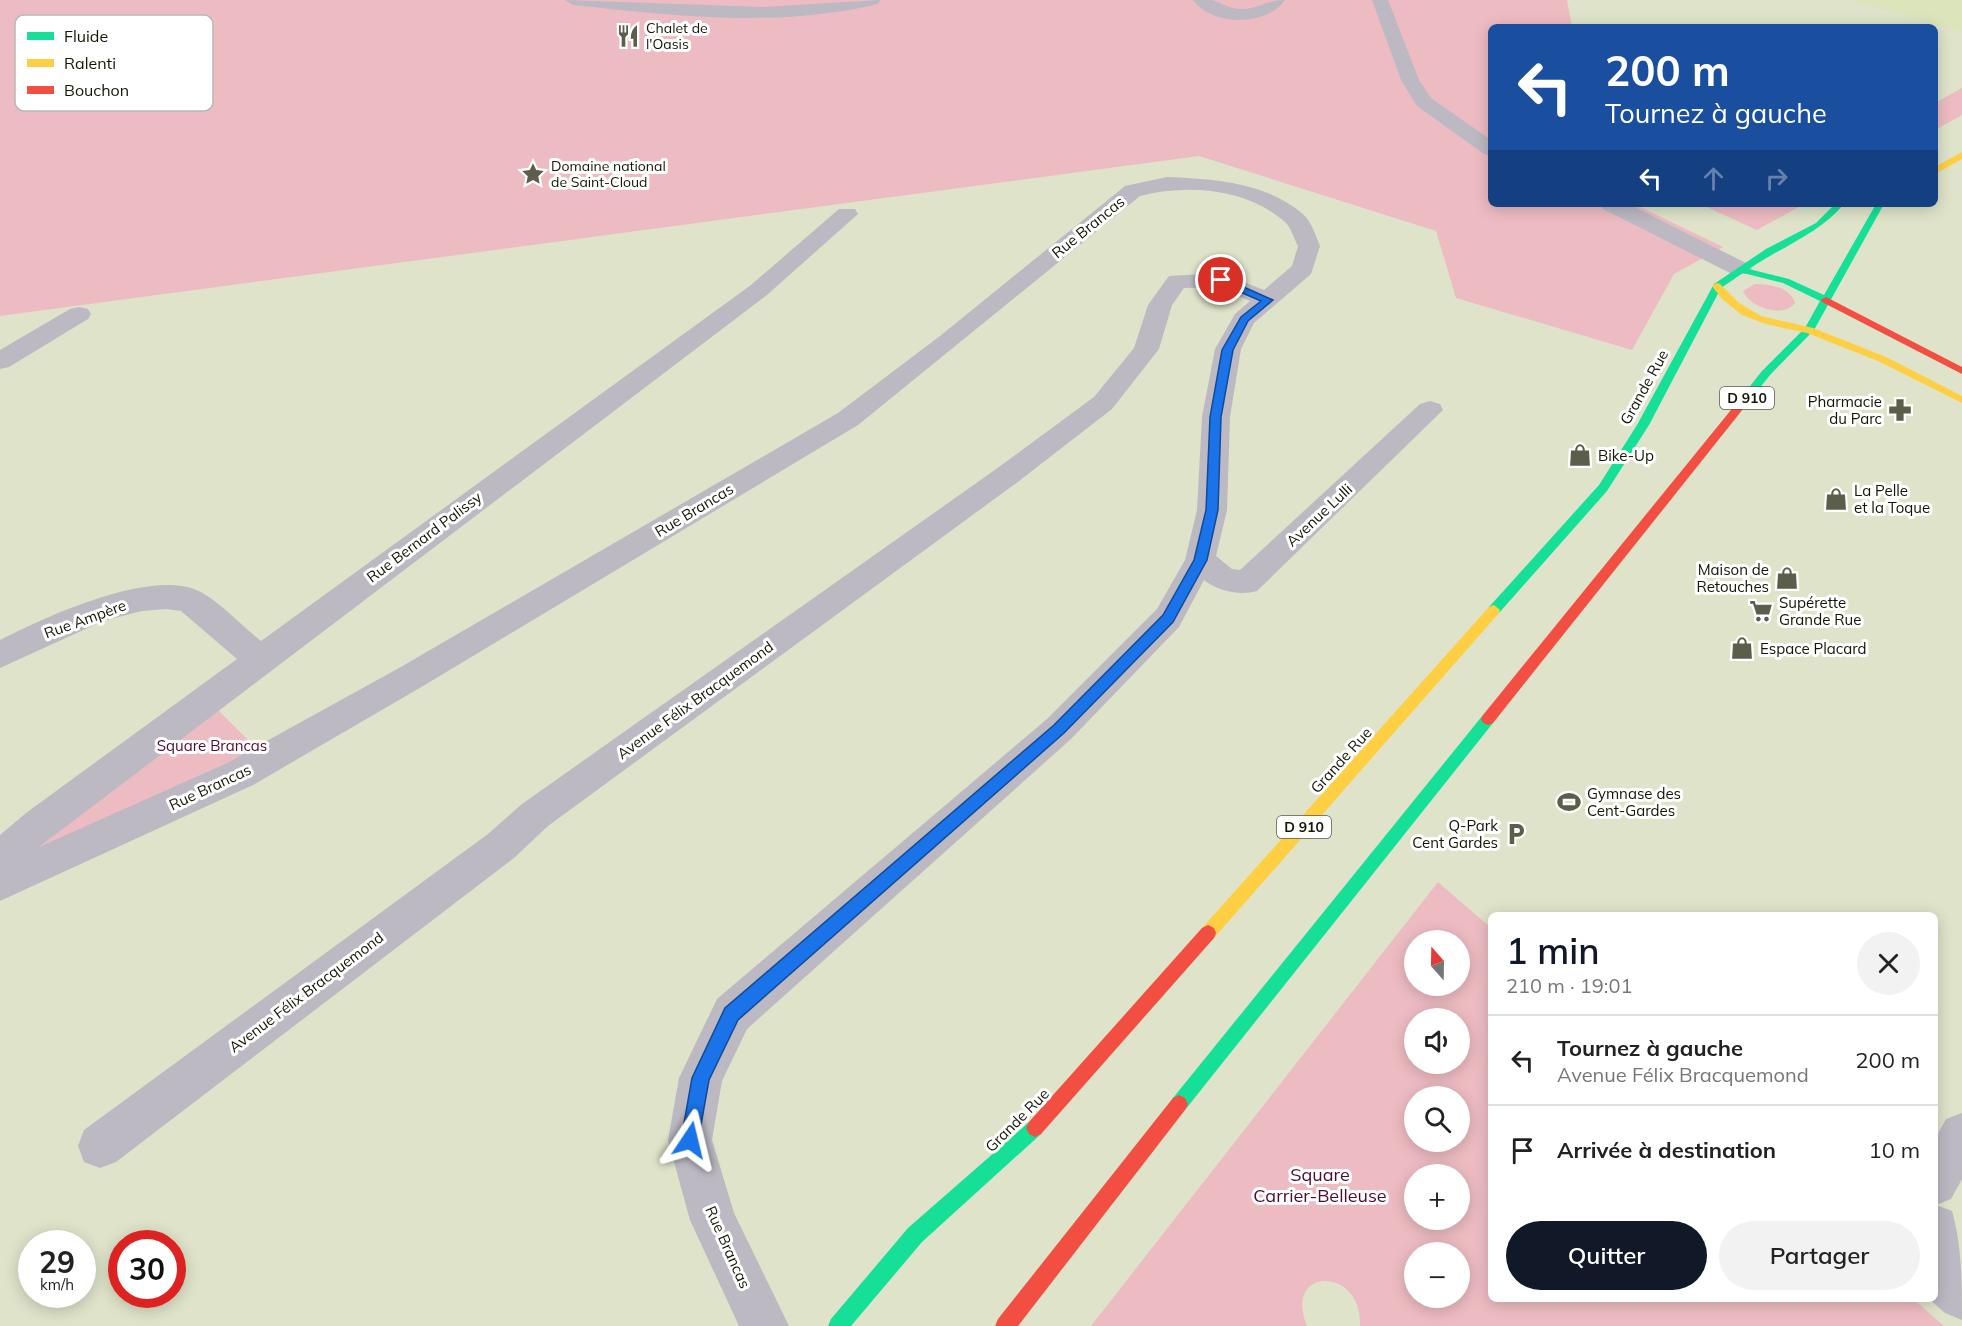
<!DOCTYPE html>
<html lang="fr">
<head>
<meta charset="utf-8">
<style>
  body { margin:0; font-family:Mulish,sans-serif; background:#f2f2f2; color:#222; height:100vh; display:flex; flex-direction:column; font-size:22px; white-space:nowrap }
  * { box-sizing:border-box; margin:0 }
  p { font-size:20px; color:#767676 }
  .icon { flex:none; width:33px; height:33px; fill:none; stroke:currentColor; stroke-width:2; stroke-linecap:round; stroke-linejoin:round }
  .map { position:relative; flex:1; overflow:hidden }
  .panel { position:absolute; left:1488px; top:912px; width:450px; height:390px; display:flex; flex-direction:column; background:#fff; border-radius:9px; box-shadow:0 3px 15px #0003 }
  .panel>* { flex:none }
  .top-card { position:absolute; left:1488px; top:24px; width:450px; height:183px; border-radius:9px; box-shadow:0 3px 15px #0003; background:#1a4fa0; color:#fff; overflow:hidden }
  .needle { width:39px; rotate:340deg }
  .controls { position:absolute; left:1404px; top:930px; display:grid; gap:12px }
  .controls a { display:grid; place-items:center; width:66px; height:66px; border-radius:50%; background:#fff; box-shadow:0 3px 15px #0003; font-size:30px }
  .speed { position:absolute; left:18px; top:1230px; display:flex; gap:12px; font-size:30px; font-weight:700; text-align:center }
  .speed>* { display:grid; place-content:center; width:78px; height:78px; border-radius:50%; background:#fff; box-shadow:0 3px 15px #0003; line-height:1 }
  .speed small { font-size:15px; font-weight:400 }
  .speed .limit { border:9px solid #d22; background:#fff; color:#111 }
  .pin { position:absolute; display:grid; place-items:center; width:51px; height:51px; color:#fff; margin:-26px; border:3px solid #fff; border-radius:50%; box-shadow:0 2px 6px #0007 }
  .me { position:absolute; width:66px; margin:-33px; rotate:10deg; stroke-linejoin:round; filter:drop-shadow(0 0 4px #0008) }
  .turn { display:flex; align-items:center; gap:21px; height:126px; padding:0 18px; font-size:27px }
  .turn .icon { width:78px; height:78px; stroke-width:2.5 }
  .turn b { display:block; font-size:42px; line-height:51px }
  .lanes { display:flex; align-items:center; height:57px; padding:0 18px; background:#0003; justify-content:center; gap:30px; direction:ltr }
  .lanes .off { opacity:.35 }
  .round { display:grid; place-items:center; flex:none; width:63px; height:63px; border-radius:32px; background:#f2f2f2 }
  .head { display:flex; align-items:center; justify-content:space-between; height:102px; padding:0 18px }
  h1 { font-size:36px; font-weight:600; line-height:45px; color:#111827 }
  .button { display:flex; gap:12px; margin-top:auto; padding:12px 18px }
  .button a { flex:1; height:69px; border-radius:36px; background:#111827; color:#fff; font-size:24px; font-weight:600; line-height:69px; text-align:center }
  .button a+a { background:#f2f2f2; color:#222 }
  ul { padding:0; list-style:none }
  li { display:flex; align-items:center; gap:18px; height:90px; padding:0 18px; border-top:2px solid #e0e0e0 }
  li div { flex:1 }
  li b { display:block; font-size:22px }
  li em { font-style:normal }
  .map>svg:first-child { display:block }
</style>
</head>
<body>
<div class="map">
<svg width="1962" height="1326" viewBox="0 0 1962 1326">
  <rect width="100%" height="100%" fill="#dee3c9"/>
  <!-- built -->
  <path fill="#dbe4ba" d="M1852 0H1962V32Z"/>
  <!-- green -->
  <g fill="#edbcc2" fill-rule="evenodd">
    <path d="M0 0H1567L1572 27H1491V204H1634L1723 247 1674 274 1632 350 1456 298 1436 231 1199 156 0 316Z"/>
    <path d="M1962 88V115L1935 130V103Z"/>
    <path d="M1700 204H1804L1757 230Z"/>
    <path d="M1755 284C1769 284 1790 287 1795 303 1783 319 1749 307 1743 291Z"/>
    <path d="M216 708 257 749 30 854Z"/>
    <path d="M1438 882 1491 928V1299H1913L1944 1326H1360C1363 1266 1282 1266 1307 1326H1091ZM1414 940H1460V986H1414ZM1414 1018H1460V1064H1414ZM1460 1096V1142H1414V1096ZM1414 1174H1460V1220H1414ZM1460 1252V1298H1414V1252Z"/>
  </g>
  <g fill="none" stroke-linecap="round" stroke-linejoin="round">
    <!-- street -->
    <g fill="#bcb9c3" fill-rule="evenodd">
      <path d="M565 0 763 7 880 0 878 4C779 28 673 16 573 5Z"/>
      <path d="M1193 0C1198 0 1207 0 1212 0 1222 3 1228 8 1239 9 1258 10 1265 0 1285 0 1267 26 1212 27 1193 0Z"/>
      <path d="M1372 0H1388L1419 80 1431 98 1491 140V156L1484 154 1417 106 1401 80Z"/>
      <path d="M1167 177C1214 179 1265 182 1303 214 1311 221 1316 236 1320 246L1311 274 1254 323 1241 349 1230 417 1227 510 1216 556 1232 569 1240 570 1420 404 1430 401 1440 404 1443 410 1257 591C1240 596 1218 591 1204 580L1179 627 1071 739 747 1029 722 1081 712 1140 734 1213 789 1326H739L690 1220 668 1140 679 1078 717 999 1047 719 1157 609 1185 560 1197 510 1202 417 1215 349 1235 314 1250 301 1218 287 1184 288 1172 305 1159 349 1112 409 1019 481 548 826 514 858 116 1162 100 1168 84 1162 78 1146 84 1130 488 834 522 804 999 467 1094 397 1134 348 1148 305 1169 276 1221 273 1264 290 1292 266 1298 246C1294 239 1291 227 1285 222 1246 188 1188 184 1140 196L858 425 423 686 253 785 0 901V835L26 813 237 659 181 611 166 609 142 611 103 621 0 668V640C43 618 154 566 201 592 222 604 242 626 261 641L751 285 839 209H855L858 214 767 295 39 847 227 763 399 668 838 413 940 336 1125 186Z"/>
      <path d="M1600 204H1628L1748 264 1752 269 1748 274H1732L1603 209Z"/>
      <path d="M79 307 88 309 91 314 88 319 9 367 0 369V350L70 309Z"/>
      <path d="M1962 1113V1179L1951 1199 1936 1205 1952 1211C1962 1246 1962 1283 1962 1320L1945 1313 1929 1299H1935V1139L1946 1119Z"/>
    </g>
    <!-- fast -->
    <g fill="#16e098" fill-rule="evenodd">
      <path d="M1835 204H1844C1819 234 1781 247 1749 269L1789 279 1824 295 1876 204H1884L1814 330 1770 375 1743 409H1735V405L1762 371 1805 328 1820 301 1783 283 1743 273 1721 288 1649 425 1607 491 1499 613H1489L1488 610 1489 607 1599 485 1637 425 1714 284 1766 249 1816 223Z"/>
      <path d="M1488 713 1493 715 1495 719 1493 723 1185 1110 1179 1113 1173 1110 1170 1104 1173 1098 1483 715Z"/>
      <path d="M1035 1119 1041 1122 1044 1128 1041 1134 922 1242 851 1326H828L831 1319 908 1228 1029 1122Z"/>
    </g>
    <!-- slow -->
    <g fill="#ffcf43" fill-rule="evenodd">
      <path d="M1962 152V159L1935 174V167Z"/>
      <path d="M1717 283 1720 284 1739 303 1761 316 1813 328 1886 357 1962 396V403L1878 361 1807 333 1766 324 1742 315 1722 299 1712 286Z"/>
      <path d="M1494 605 1500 610 1499 613 1214 938 1208 941 1202 938 1200 933 1202 928 1489 607Z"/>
    </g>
    <!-- jam -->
    <g fill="#f24e42" fill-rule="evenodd">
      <path d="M1826 297 1962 367V374L1822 302 1821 300Z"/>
      <path d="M1739 403 1743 405V409L1493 723 1488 725 1483 723 1481 719 1483 715 1735 405Z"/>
      <path d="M1208 925 1214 928 1216 933 1214 938 1041 1134 1035 1137 1029 1134 1026 1128 1029 1122 1202 928Z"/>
      <path d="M1179 1095 1185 1098 1188 1104 1185 1110 1018 1326H995L998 1319 1173 1098Z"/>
    </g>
  </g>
  <!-- route -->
  <path fill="#1a73e8" stroke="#114b97" stroke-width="1.5" d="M1221 277 1273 300 1248 321 1233 350 1221 417 1218 510 1207 560 1173 622 1064 733 738 1020 709 1080 697 1147 690 1149 684 1147 681 1140 692 1078 725 1008 1054 725 1163 615 1194 560 1206 510 1210 417 1222 350 1241 317 1261 301 1217 282V278Z"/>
  <!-- icons -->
  <defs>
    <g id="restaurant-bare" transform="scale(1.8)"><path d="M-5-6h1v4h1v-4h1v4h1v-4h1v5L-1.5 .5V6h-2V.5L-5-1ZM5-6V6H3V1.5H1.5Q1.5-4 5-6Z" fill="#5a5e4a" stroke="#fff" stroke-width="2.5" paint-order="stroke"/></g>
    <g id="sight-bare" transform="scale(1.8)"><path d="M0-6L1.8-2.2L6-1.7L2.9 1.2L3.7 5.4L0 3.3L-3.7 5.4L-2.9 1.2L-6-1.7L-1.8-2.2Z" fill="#5a5e4a" stroke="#fff" stroke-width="2.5" paint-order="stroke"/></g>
    <g id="pharmacy-bare" transform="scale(1.8)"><path d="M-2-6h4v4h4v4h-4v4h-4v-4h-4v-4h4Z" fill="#5a5e4a" stroke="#fff" stroke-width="2.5" paint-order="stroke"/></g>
    <g id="shop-bare" transform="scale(1.8)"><path d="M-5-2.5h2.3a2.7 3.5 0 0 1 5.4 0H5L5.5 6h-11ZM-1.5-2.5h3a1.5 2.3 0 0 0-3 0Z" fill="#5a5e4a" stroke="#fff" stroke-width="2.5" paint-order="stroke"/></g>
    <g id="supermarket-bare" transform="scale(1.8)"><path d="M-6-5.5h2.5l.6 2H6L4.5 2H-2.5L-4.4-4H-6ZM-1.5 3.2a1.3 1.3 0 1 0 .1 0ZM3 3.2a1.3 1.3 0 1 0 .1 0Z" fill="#5a5e4a" stroke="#fff" stroke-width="2.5" paint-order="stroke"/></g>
    <g id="stadium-bare" transform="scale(1.8)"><path d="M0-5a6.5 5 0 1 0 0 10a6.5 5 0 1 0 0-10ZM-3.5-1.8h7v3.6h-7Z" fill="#5a5e4a" stroke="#fff" stroke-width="2.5" paint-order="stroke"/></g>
    <g id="parking-bare" transform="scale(1.8)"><path d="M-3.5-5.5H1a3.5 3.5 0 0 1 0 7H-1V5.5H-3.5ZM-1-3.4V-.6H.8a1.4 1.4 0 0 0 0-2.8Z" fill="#5a5e4a" stroke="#fff" stroke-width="2.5" paint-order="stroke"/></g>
  </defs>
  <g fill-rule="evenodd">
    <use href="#restaurant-bare" x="628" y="36"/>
    <use href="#sight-bare" x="533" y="174"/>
    <use href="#pharmacy-bare" x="1900" y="410"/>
    <use href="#shop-bare" x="1580" y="455"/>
    <use href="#shop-bare" x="1836" y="499"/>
    <use href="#shop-bare" x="1787" y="578"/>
    <use href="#supermarket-bare" x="1761" y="611"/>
    <use href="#shop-bare" x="1742" y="648"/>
    <use href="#stadium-bare" x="1569" y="802"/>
    <use href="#parking-bare" x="1516" y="834"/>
  </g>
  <g text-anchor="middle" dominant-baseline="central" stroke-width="6" stroke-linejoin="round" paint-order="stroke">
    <!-- far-poi labels -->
    <g font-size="14" fill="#131605" stroke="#fff" text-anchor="start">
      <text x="646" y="28">Chalet de<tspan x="646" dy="16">l'Oasis</tspan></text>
      <text x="551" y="166">Domaine national<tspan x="551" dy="16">de Saint-Cloud</tspan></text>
    </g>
    <!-- shield labels -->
    <g fill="#fff" stroke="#5a5c50" stroke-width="1.5">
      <rect x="1720" y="387" width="54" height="22" rx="4.5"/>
      <rect x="1277" y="816" width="54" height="22" rx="4.5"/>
    </g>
    <g font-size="14" font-weight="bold" fill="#131605">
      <text x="1747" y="398">D 910</text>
      <text x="1304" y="827">D 910</text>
    </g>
    <!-- street labels -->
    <g font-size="15" fill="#131605" stroke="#fff">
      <text transform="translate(1088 227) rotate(-39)">Rue Brancas</text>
      <text transform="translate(1644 387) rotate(-61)">Grande Rue</text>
      <text transform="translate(694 510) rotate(-31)">Rue Brancas</text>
      <text transform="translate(1319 515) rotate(-43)">Avenue Lulli</text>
      <text transform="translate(424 537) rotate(-37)">Rue Bernard Palissy</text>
      <text transform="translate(85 619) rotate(-20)">Rue Ampère</text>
      <text transform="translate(695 700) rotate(-36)">Avenue Félix Bracquemond</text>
      <text transform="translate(1341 760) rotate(-48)">Grande Rue</text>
      <text transform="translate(210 787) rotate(-25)">Rue Brancas</text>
      <text transform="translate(306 992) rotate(-37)">Avenue Félix Bracquemond</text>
      <text transform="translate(1017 1120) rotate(-45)">Grande Rue</text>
      <text transform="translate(728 1247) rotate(66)">Rue Brancas</text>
    </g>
    <!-- poi labels -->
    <g font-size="15" fill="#131605" stroke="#fff" text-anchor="start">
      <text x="1882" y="401" text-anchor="end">Pharmacie<tspan x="1882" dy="17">du Parc</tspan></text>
      <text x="1598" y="455">Bike-Up</text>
      <text x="1854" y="490">La Pelle<tspan x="1854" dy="17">et la Toque</tspan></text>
      <text x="1769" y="569" text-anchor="end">Maison de<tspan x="1769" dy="17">Retouches</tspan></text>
      <text x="1779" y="602">Supérette<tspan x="1779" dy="17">Grande Rue</tspan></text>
      <text x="1760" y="648">Espace Placard</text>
      <text x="1587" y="793">Gymnase des<tspan x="1587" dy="17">Cent-Gardes</tspan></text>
      <text x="1498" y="825" text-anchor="end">Q-Park<tspan x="1498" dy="17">Cent Gardes</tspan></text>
    </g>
    <!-- park labels -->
    <g font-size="15" fill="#500c2b" stroke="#fff">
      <text x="212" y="745">Square Brancas</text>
    </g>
    <!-- near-park labels -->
    <g font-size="18" fill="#500c2b" stroke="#fff">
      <text x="1320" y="1174">Square<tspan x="1320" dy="21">Carrier-Belleuse</tspan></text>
    </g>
  </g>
  <!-- legend -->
  <rect x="15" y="15" width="198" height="96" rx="9" fill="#fff" stroke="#b8b9b4" stroke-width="1.5"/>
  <rect x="27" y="32" width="27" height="8" fill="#16e098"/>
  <rect x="27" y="59" width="27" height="8" fill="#ffcf43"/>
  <rect x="27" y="86" width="27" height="8" fill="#f24e42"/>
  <g font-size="16" fill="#131605">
    <text x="64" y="42">Fluide</text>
    <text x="64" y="69">Ralenti</text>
    <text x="64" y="96">Bouchon</text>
  </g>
</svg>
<div class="controls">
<a><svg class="needle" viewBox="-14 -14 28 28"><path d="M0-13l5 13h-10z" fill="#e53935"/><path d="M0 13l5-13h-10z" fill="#767676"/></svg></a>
<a><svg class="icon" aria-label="sound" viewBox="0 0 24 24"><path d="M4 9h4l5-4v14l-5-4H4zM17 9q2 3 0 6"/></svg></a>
<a><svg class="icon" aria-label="search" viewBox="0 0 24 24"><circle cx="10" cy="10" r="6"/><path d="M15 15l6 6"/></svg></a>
<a>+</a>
<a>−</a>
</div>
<div class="speed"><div>29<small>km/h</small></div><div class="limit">30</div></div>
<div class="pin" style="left:1221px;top:280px;background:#d93025"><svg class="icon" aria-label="arrive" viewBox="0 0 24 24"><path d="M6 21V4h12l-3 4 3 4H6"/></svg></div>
<svg class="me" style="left:690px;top:1140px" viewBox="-20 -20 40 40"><path d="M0-17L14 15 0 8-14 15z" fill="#1a73e8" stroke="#fff" stroke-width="4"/></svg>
<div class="top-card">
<div class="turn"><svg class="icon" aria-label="left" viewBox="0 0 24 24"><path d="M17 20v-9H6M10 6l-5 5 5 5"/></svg><div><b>200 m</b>Tournez à gauche</div></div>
<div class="lanes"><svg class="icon" aria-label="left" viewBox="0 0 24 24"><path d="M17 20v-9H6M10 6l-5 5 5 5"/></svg><svg class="icon off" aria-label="ahead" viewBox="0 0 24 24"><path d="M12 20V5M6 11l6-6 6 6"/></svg><svg class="icon off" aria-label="right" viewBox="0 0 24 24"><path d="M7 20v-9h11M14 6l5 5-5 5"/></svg></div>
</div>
<section class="panel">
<div class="head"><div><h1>1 min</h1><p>210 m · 19:01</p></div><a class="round"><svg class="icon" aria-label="close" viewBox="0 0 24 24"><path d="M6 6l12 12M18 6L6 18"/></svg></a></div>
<ul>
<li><svg class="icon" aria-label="left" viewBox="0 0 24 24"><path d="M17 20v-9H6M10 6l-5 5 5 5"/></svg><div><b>Tournez à gauche</b><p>Avenue Félix Bracquemond</p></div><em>200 m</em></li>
<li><svg class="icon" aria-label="arrive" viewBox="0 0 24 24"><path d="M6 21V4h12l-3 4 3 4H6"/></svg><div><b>Arrivée à destination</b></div><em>10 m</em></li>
</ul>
<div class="button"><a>Quitter</a><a>Partager</a></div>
</section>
</div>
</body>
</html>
